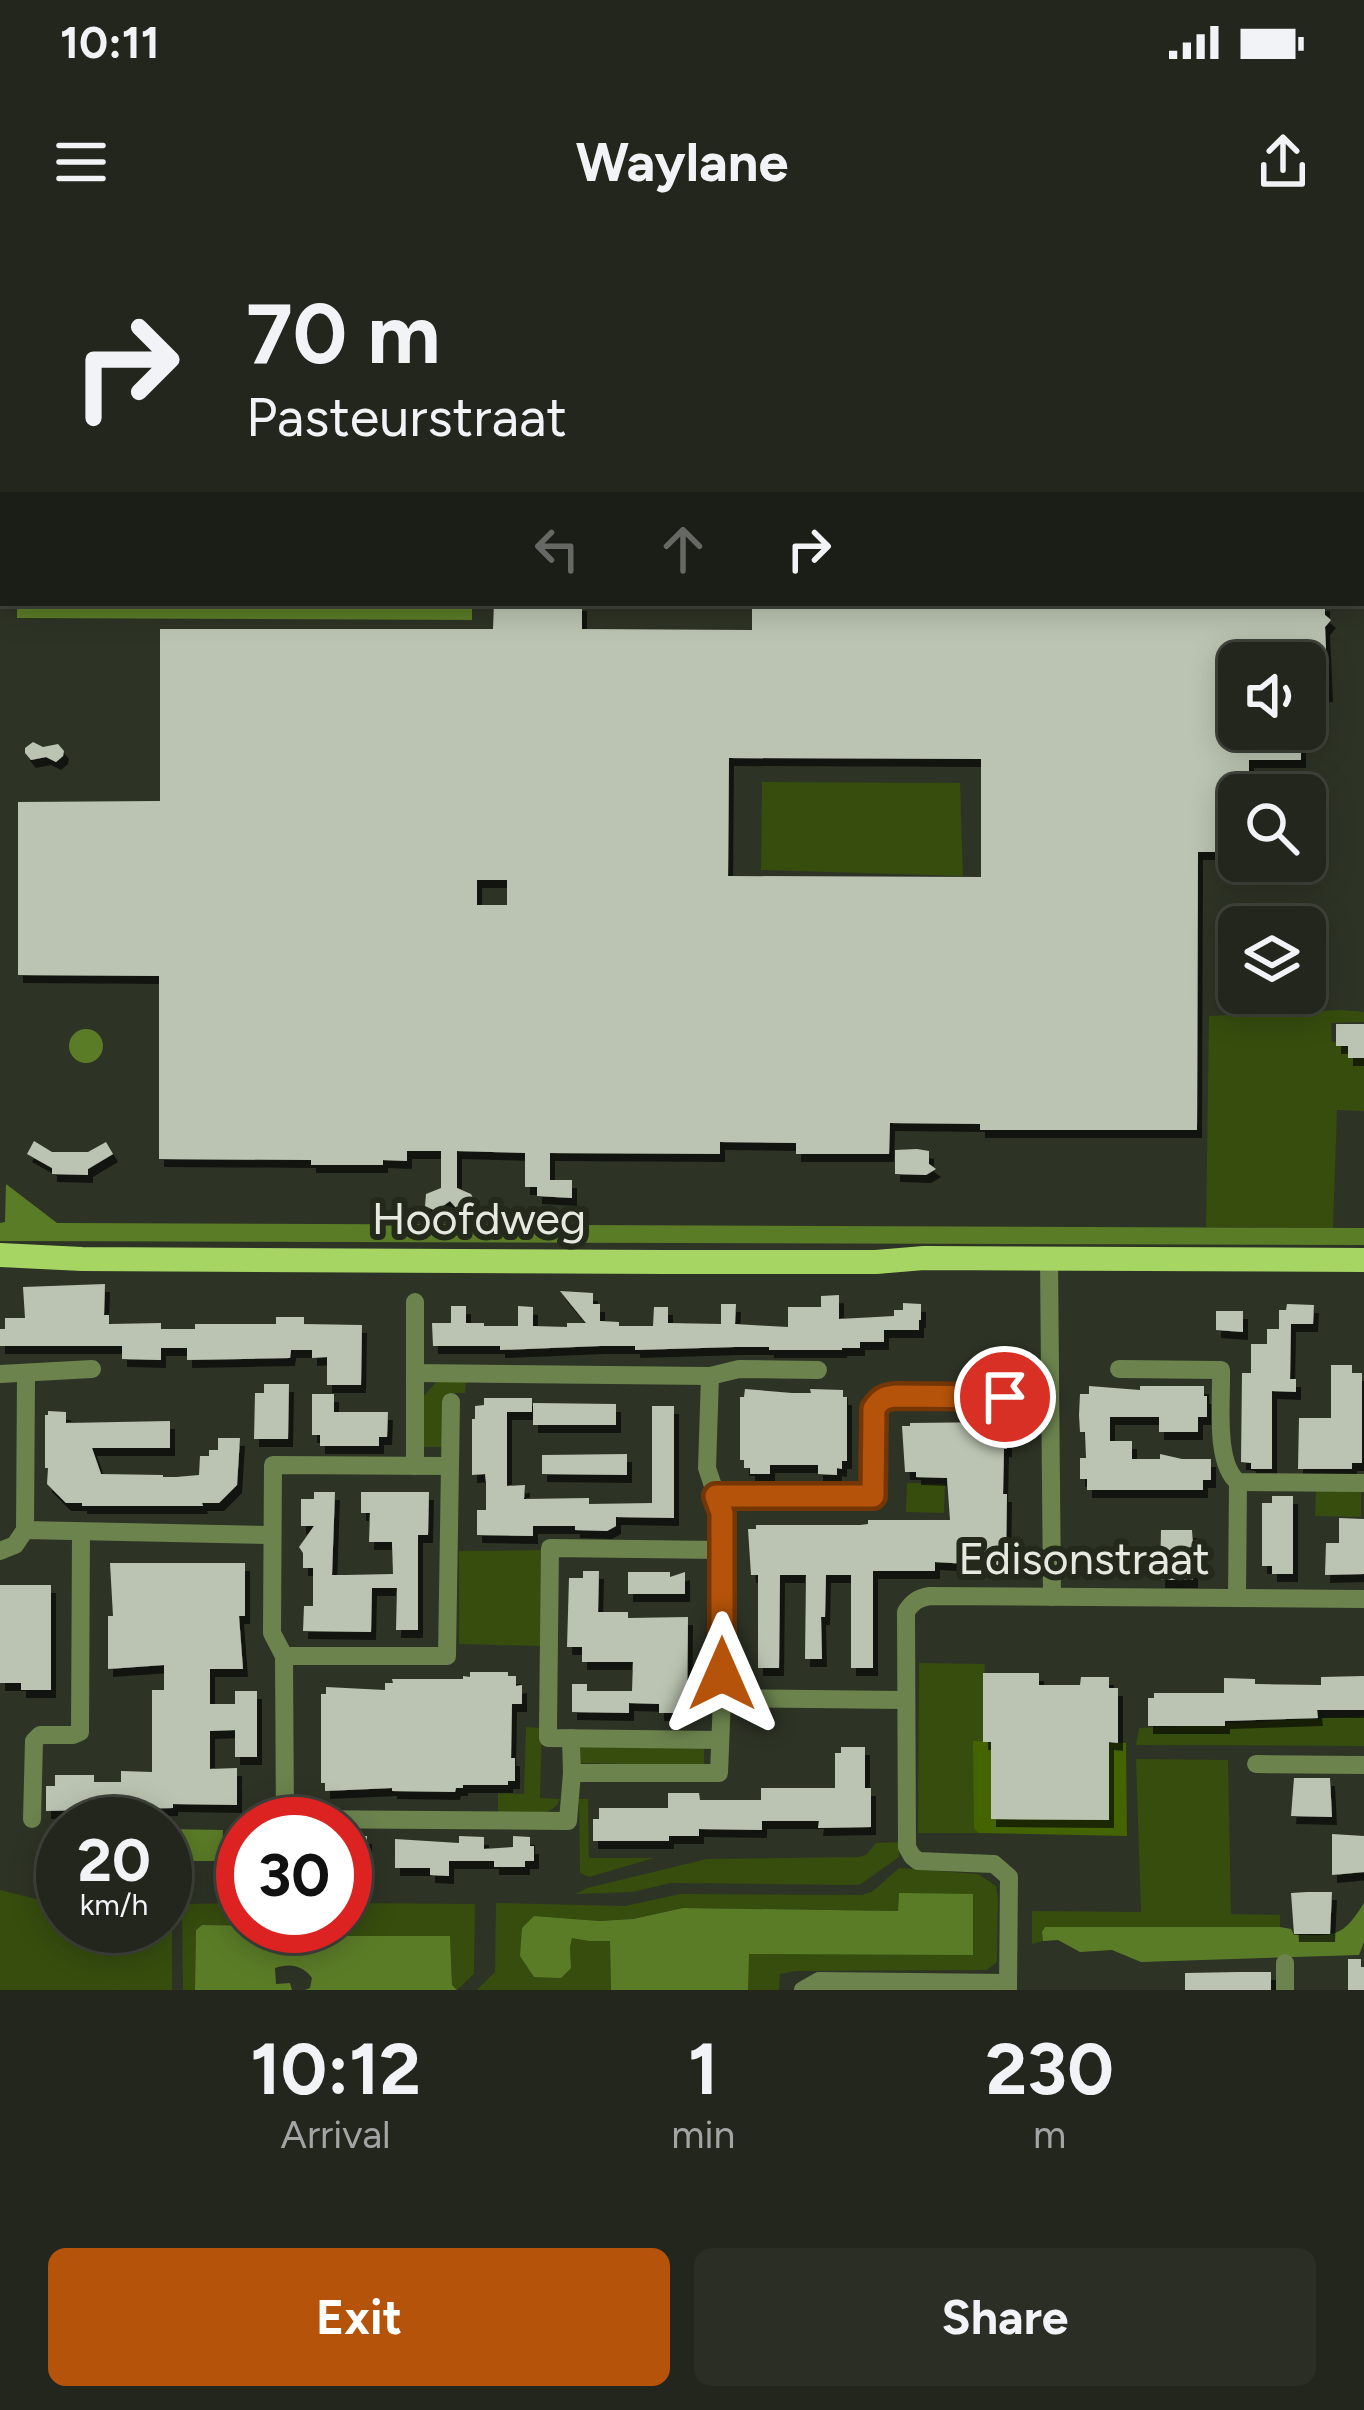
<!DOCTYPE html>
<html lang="en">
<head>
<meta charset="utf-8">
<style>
  body { margin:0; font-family:Figtree,sans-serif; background:#2a2e25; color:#f1f3f6; height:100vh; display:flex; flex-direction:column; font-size:45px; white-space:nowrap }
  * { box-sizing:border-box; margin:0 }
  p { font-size:39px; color:#a2a5a3 }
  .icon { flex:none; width:66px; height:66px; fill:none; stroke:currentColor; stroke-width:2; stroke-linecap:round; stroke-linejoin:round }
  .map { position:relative; height:1750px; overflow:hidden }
  .details { display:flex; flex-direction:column; background:#22261c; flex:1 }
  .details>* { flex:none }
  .banner { position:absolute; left:0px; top:0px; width:1365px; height:366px; box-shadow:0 6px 30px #0003,0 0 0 3px #3f433b; background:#22261c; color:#f1f3f6; overflow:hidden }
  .buttons { position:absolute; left:1218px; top:402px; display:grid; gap:24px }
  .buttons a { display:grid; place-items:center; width:108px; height:108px; border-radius:18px; background:#22261c; box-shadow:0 6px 30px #0003,0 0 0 3px #3f433b; font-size:60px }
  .speed { position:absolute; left:36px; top:1557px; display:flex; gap:24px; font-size:60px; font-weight:700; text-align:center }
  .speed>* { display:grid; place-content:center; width:156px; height:156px; border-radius:50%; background:#22261c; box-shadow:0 6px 30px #0003,0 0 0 3px #3f433b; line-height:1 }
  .speed small { font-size:30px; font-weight:400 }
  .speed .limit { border:18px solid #d22; background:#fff; color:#111 }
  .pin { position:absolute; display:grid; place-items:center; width:102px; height:102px; color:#fff; margin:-51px; border:6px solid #fff; border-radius:50%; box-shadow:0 3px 12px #0007 }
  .me { position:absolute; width:132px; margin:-66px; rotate:0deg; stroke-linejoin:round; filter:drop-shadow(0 0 9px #0008) }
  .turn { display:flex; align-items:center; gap:42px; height:252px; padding:0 48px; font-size:54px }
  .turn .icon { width:156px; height:156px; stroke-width:2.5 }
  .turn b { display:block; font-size:84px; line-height:102px }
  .lanes { display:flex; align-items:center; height:114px; padding:0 48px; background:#0003; justify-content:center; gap:60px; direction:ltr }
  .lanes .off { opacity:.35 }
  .eta { display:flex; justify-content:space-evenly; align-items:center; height:204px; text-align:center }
  .eta b { font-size:72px; font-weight:700; line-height:84px }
  .action { display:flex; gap:24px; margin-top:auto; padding:24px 48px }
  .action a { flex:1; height:138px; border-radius:18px; background:#b45309; color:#fff; font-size:48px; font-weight:700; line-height:138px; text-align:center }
  .action a+a { background:#2a2e25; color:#f1f3f6 }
  .status { display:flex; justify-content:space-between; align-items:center; height:84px; padding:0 60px; background:#22261c; direction:ltr }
  .status svg { height:33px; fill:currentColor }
  header { display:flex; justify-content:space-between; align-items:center; height:156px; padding:0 48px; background:#22261c; font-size:54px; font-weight:700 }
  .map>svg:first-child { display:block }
</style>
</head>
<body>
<div class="status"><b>10:11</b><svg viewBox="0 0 49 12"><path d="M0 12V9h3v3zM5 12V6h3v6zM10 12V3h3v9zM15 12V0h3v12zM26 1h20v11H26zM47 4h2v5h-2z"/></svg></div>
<header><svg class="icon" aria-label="menu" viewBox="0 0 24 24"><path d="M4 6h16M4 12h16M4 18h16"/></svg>Waylane<svg class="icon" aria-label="share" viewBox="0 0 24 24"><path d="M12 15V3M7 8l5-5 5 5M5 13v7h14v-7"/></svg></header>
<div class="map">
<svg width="1364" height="1750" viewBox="0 0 1364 1750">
  <defs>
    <filter id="shadow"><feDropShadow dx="5" dy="8" stdDeviation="0" flood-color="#0009"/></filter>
  </defs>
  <rect width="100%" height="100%" fill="#2d3325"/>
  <!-- green -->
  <g fill="#364d0e">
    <path d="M762 542 960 543 963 636 761 630Z"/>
    <path d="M1341 770 1364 772V782L1331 783 1332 802 1348 803 1364 816V871L1337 870 1333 988 1206 987 1209 776Z"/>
    <path d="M466 1141 465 1153H448L443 1161V1207H422L423 1157 436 1142Z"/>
    <path d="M907 1243 945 1244 944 1273 906 1272Z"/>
    <path d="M1316 1249H1361V1277L1315 1276Z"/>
    <path d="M541 1310V1406L459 1404V1311Z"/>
    <path d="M919 1423 985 1424 983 1502 974 1501V1588L978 1593H918Z"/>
    <path d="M1364 1476V1506L1136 1505 1139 1488Z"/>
    <path d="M526 1487 542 1488 540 1558 560 1559C551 1582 519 1573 498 1573V1553L524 1554Z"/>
    <path d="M581 1505 704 1508V1526L581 1523Z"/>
    <path d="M1136 1519 1228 1520 1231 1674 1280 1675V1687H1045L1042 1692 1043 1701 1032 1704V1671L1141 1672Z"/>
    <path d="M579 1559H588L589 1618H654L589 1637 580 1633Z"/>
    <path d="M899 1602V1617L861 1644 855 1645 671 1643 632 1652 575 1654 587 1648 707 1619 859 1617 866 1615 876 1603Z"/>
    <path d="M899 1628 978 1634 996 1646 998 1659 997 1722 987 1730 796 1731 780 1734 779 1750H748V1714H973L899 1654 898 1671 683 1668 633 1679 599 1681 534 1676 520 1712 571 1728 570 1707 572 1697 589 1701H610L611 1750H477L495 1732 496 1663 625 1666 680 1654 862 1655 873 1651Z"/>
    <path d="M0 1650 48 1662H63V1686H165L167 1663 172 1671V1750H0Z"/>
    <path d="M243 1663V1686L202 1685 196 1690 195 1750H183L182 1671 186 1664Z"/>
    <path d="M345 1663 475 1664 474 1734 457 1750 452 1745 450 1696H348L335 1687 258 1686H345Z"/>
  </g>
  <!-- forest -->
  <path fill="#446402" d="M973 1501 1126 1503 1127 1596 978 1593 974 1588Z"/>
  <!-- water -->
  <g fill="#5b7c27">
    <path d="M17 363H472V380L17 378Z"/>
    <circle cx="86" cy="806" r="17"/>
    <path d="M6 944 57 983 1364 988V1005L0 1001V983L5 982Z"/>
    <path d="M168 1589 223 1590 222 1621H165V1598Z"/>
    <path d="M899 1653 973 1654V1715L749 1714 748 1750H611L610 1701H589L572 1698 570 1707 571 1728 561 1738 534 1737 520 1716 522 1688 534 1676 599 1681 633 1679 683 1668 898 1671Z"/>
    <path d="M1364 1663V1702L1359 1715 1141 1722 1112 1710 1080 1712 1058 1700 1043 1701 1042 1692 1045 1687H1280L1291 1689 1294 1695C1334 1695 1341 1700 1364 1663Z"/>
    <path d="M202 1685 335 1687 348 1696H450L452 1745 457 1750H305L310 1748 312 1738C303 1725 289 1723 275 1728L276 1744 290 1743 292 1750H195L196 1690Z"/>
  </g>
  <!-- building -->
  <g fill="#bbc4b2" fill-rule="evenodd" filter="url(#shadow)">
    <path d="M494 363H582V389L752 390V363H1325V375L1331 380 1325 387 1328 454 1305 457V423H1239V489H1301V520H1249V555H1239V612H1198L1197 890H980V884L890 883 889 914H796V903L720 902V914L550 913V940H572V958L537 956V947H525V913L457 911V948L471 954 474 960 472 967 465 972 457 969 450 961 436 971 425 966 426 954 441 948V911H407V921L383 920V925H311V920L159 919V736L18 735V562L160 561V389H493ZM729 518 981 519V637L728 636ZM477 640H507V665H477Z"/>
    <path d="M33 502 43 507 58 504 64 511 63 516 56 522 46 517 31 520 25 513V508Z"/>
    <path d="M1336 784H1364V818H1348V806H1336Z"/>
    <path d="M34 901 52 912H88L106 902 113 914 88 929V935L52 934V928L27 914Z"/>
    <path d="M917 909 929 911V924L936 929 926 935 895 934V910Z"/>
    <path d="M105 1044 104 1075H109V1084L161 1083V1089H195V1084H276V1077H304V1084L362 1085 361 1145H327V1117L312 1118V1110H291L290 1118 187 1120V1108H161V1120L122 1119V1106H0V1089H5V1078H25L23 1047Z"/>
    <path d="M560 1051 593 1053V1064H600V1081L619 1082V1086H653L654 1067H668V1083L721 1084V1064H736L735 1084 788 1087V1067H821V1056L839 1055V1079L894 1076V1070H903V1063L921 1064V1080H919V1090H884V1102H860V1108H842V1110H769V1107H735L635 1110V1106H600L500 1110V1106H433L432 1083H451V1066H466V1083H484V1086H518V1066L533 1067V1086L567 1087V1083H586Z"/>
    <path d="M1287 1064 1314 1065 1313 1084H1291L1290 1139H1296V1152L1272 1151V1229H1251V1223L1241 1222 1242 1133H1251V1104H1267V1089H1279V1070H1286Z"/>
    <path d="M1216 1071H1243V1092L1216 1090Z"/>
    <path d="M1331 1125H1352V1133H1362V1223H1352V1229H1298L1299 1178H1331Z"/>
    <path d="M264 1144H289L288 1199H254L255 1153H264Z"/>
    <path d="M1089 1146 1140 1150V1146H1204V1156H1207V1177H1198V1192H1159V1177H1110V1201H1132V1219H1160V1214L1182 1219H1211V1240H1203V1250H1087V1239H1080V1218H1086L1085 1192H1080L1079 1175 1080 1154H1089Z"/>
    <path d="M745 1149 792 1153H811L810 1149 843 1150V1157H847V1221H842V1229L837 1228V1235L818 1234V1225H770V1234H750V1228H744V1220H740V1157H744Z"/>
    <path d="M312 1154H334V1172H388L387 1197H379V1206H320V1195H312Z"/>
    <path d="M484 1158H532V1172H507V1246L525 1245 524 1259 589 1258V1264L652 1263V1166H674V1278L616 1277V1286L607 1291 575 1290V1286H533V1296L477 1295V1270H486V1242L485 1234 472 1235V1179H475V1166L484 1165Z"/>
    <path d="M533 1163 616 1164V1185H533Z"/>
    <path d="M48 1171 66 1172V1183L170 1181V1208H92L101 1234 163 1235V1237H176L199 1235 200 1216H209V1210H218V1198H240L237 1245 219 1263H202L203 1266H82V1263H66L47 1244 48 1228H45V1175H48Z"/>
    <path d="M999 1182V1187H1007V1209H1004L1003 1254H1007L1006 1318H1002V1326L935 1322V1331H873V1428H851V1335H826L825 1377H821L822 1419H805L806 1335H780L779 1428H758V1335H751L748 1289H756V1285H860L868 1284V1280H950L947 1238 916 1237V1232H905L902 1186H910V1183Z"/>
    <path d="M627 1214V1235L542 1234V1215Z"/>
    <path d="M314 1252H335L332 1335H345L393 1334 392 1302H369L370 1273H361V1252H429L428 1295H418V1390H396L397 1348H372L371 1392 303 1391 304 1366H313V1328H303V1313L299 1307 314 1286H301V1259H314Z"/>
    <path d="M1272 1256H1293V1334H1272V1326H1262V1263H1272Z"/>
    <path d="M1339 1278 1364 1279V1334L1325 1335 1326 1303H1339Z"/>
    <path d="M1161 1290H1192L1193 1305H1197L1198 1325H1193V1340H1160Z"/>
    <path d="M110 1323H245V1376H239L243 1429H210V1464H235V1451H257V1517H235V1490L210 1491V1529L237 1528V1565L173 1564V1568L46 1571V1546H55V1535H94V1542H121V1531L152 1532V1450H164V1425L108 1429V1376H113Z"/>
    <path d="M583 1331H599L598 1372H628V1378L688 1377 687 1473H659V1464L629 1463V1473L572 1472V1444H587V1451H632L633 1422H582V1407H567L569 1338H583Z"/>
    <path d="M628 1332H670V1337L685 1332V1354H628Z"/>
    <path d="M0 1345H51V1450H21V1443H0Z"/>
    <path d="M470 1432H508V1436H516V1446L522 1445V1464H512L511 1518H515V1541H508V1545H463V1548H456L455 1552 392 1551V1548L325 1551V1543H321V1454H326V1447L385 1450V1443H393L392 1439H463V1436L470 1437Z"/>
    <path d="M983 1433H1039V1445H1080L1081 1437H1109V1448H1118V1503L1109 1502V1580L991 1579V1502H983Z"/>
    <path d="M1364 1436V1470H1317L1318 1478 1225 1481V1486H1148V1458H1154V1453H1224V1438L1255 1439V1444L1321 1445V1437Z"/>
    <path d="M841 1507H865V1548H871V1587L818 1588 819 1581H762V1590L699 1589V1596H669V1601H593V1579H599V1568H668V1553H699L700 1560H761V1548H835V1513H841Z"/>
    <path d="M1294 1538H1330L1332 1577 1291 1576Z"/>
    <path d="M1332 1594 1364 1596V1632L1332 1635Z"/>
    <path d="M348 1596H367V1628H345Z"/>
    <path d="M459 1596 484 1597V1609L513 1607V1596L530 1597V1606H534V1621H525V1627H494V1621H449V1636L430 1635V1628H395V1599L459 1603Z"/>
    <path d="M1307 1652H1332L1330 1694H1294L1291 1653Z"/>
    <path d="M1348 1719H1361V1727H1364V1750H1348Z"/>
    <path d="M1239 1732H1271V1750H1185V1733Z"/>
  </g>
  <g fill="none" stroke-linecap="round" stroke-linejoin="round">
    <!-- minor -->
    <g stroke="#6c834e" stroke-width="18">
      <path d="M1049 1019 1052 1357"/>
      <path d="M415 1062V1226"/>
      <path d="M1119 1129 1221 1130C1222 1160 1214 1223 1238 1242L1364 1243"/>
      <path d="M415 1133 710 1136 739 1129 818 1130"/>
      <path d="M0 1134 92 1129"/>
      <path d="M710 1136 707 1228 722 1273V1458"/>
      <path d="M450 1226 273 1225 272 1393 284 1416 285 1579 568 1581 572 1533 571 1498"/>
      <path d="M716 1256H873L874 1169C880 1159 885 1157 896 1156L1005 1157 1010 1160"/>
      <path d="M25 1290 26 1135"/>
      <path d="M0 1311 15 1305 25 1290 271 1295"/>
      <path d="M1237 1357 1238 1242"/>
      <path d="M284 1416H447L451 1162"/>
      <path d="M720 1500 548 1498V1488L550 1308 721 1310"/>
      <path d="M1256 1524 1364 1525"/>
      <path d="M572 1533H719L722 1458 906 1460"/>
      <path d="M32 1579 34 1501 40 1495H73L80 1492 81 1293"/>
      <path d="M803 1750 819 1741 1007 1743"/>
      <path d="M1008 1750 1009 1637 994 1624 918 1621 912 1616 907 1607 906 1372C912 1362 918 1358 930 1356L1364 1359"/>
      <path d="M1285 1750V1723"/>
    </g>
    <!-- major -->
    <path stroke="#a6d563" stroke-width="24" d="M0 1015 82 1019 667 1022H876L924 1018 1364 1020"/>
  </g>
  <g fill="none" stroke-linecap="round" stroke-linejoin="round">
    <!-- route casing -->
    <g stroke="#753606" stroke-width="30">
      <path id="route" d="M722 1434V1273L716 1256H873L874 1169C880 1159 885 1157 896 1156L1005 1157"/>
    </g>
    <!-- route -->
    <use href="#route" stroke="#b45309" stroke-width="21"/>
  </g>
  <g text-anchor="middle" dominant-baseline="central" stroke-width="12" stroke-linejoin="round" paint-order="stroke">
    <!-- street labels -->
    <g font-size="45" fill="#e5e9e0" stroke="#23291b">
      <text x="479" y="978">Hoofdweg</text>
      <text x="1084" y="1318">Edisonstraat</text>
    </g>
  </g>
</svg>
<div class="buttons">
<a><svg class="icon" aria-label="sound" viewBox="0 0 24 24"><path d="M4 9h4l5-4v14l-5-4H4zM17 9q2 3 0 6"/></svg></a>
<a><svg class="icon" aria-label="search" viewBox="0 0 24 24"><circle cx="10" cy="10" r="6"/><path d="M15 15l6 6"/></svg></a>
<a><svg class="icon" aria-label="layers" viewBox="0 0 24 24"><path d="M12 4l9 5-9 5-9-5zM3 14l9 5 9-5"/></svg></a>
</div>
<div class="speed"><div>20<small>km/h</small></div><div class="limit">30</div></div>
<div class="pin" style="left:1005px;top:1157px;background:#d93025"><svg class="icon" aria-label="arrive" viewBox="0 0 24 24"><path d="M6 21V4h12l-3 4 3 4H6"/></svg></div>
<svg class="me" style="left:722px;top:1434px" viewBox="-20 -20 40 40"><path d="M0-17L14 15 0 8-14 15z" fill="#b45309" stroke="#fff" stroke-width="4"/></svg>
<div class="banner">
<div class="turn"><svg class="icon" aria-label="right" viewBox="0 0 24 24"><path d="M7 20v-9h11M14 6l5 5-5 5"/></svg><div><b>70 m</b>Pasteurstraat</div></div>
<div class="lanes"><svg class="icon off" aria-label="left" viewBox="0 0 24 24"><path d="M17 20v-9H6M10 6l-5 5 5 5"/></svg><svg class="icon off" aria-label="ahead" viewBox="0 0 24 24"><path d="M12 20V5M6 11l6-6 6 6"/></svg><svg class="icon" aria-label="right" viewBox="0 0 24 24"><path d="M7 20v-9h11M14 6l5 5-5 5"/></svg></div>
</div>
</div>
<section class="details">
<div class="eta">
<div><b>10:12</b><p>Arrival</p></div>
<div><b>1</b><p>min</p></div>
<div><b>230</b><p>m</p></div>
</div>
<div class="action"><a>Exit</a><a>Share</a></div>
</section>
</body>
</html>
